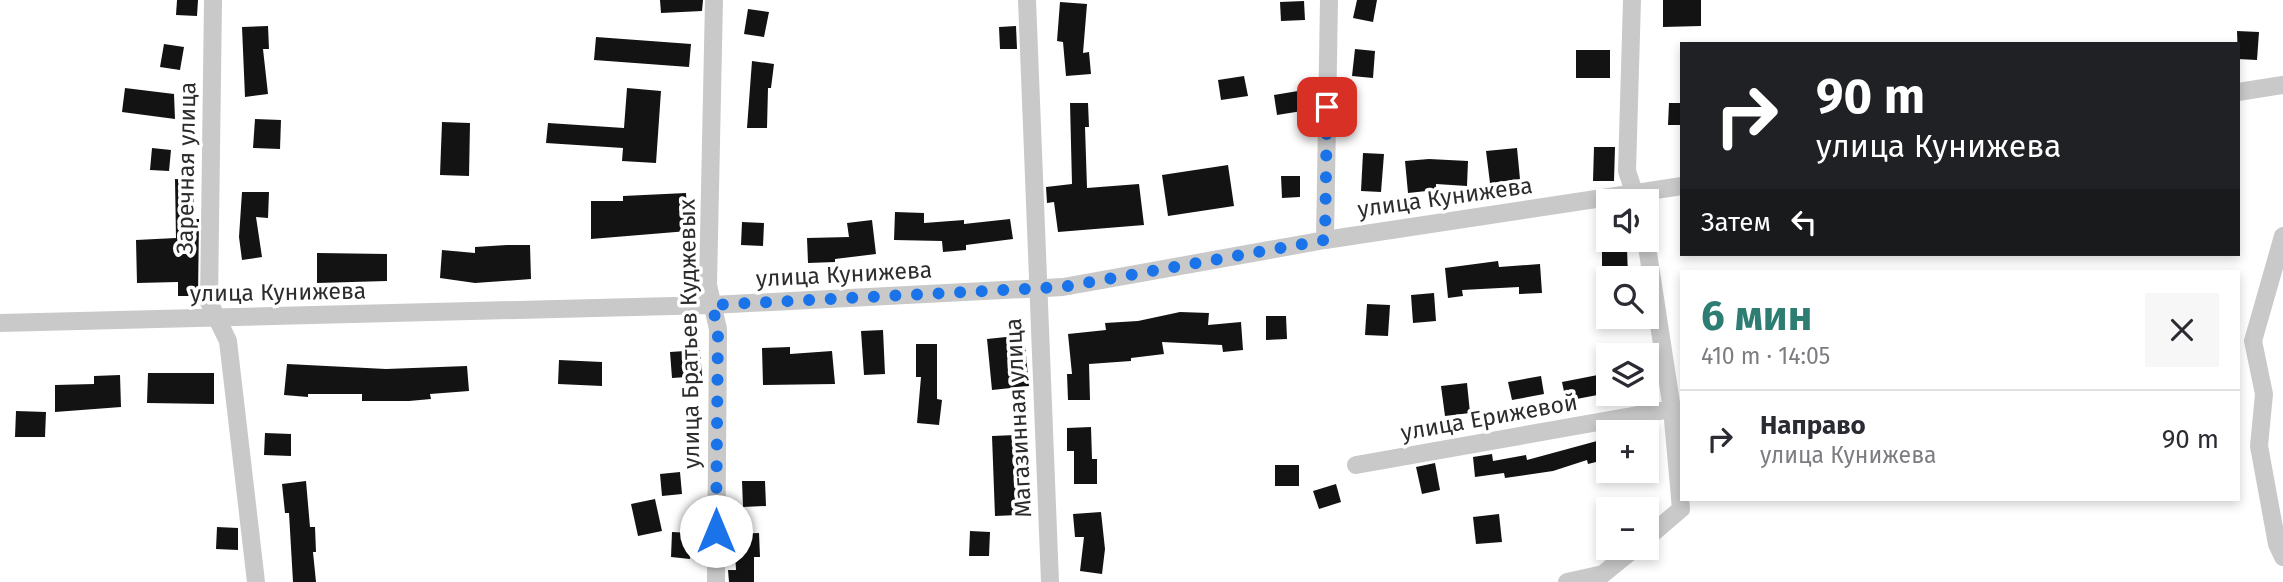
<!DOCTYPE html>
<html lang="ru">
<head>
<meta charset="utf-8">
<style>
  body { margin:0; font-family:"Fira Sans",sans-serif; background:#f7f7f7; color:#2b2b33; height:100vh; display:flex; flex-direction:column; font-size:26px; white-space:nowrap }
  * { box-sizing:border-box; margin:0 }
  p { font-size:23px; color:#7c7c81 }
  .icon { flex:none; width:38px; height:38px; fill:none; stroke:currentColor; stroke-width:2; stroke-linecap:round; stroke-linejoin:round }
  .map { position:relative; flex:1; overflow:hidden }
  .drawer { position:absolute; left:1680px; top:270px; width:560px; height:231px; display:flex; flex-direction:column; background:#fff; border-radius:0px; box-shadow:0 4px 10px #0003 }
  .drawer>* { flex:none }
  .banner { position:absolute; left:1680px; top:42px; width:560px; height:214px; border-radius:0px; box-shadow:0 4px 10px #0003; background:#202124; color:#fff; overflow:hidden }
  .buttons { position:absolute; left:1596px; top:189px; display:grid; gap:14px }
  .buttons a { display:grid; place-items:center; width:63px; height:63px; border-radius:0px; background:#fff; box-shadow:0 4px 10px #0003; font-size:35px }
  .pin { position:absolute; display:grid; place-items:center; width:60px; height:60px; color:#fff; margin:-30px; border-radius:14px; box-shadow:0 4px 10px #0006 }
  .me { position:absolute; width:77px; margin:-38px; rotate:0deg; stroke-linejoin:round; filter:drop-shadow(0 0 5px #0008) }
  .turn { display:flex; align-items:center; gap:24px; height:147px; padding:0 21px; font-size:32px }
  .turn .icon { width:91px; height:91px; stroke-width:2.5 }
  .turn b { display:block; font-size:49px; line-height:60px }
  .then { display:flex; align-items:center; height:66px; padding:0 21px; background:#0003; gap:14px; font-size:26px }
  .round { display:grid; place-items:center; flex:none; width:74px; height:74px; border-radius:0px; background:#f7f7f7 }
  .head { display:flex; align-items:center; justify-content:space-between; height:119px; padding:0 21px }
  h1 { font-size:42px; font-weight:700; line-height:52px; color:#2d7d72 }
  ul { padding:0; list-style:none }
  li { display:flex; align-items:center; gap:21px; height:98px; padding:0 21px; border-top:2px solid #e1e1e2 }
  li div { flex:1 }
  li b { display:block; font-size:26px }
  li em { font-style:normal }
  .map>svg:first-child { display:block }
</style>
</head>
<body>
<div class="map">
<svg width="2283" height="582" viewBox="0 0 2283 582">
  <rect width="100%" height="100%" fill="#fff"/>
  <!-- building -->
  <g fill="#131313">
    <path d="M177 0H198L197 16 176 15Z"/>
    <path d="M660 0H703L702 11 661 13Z"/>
    <path d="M1357 0H1377L1373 22 1353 18Z"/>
    <path d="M1663 0H1701V26L1663 27Z"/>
    <path d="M1304 1 1305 20 1281 21 1280 2Z"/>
    <path d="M1060 2 1087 4 1083 53 1089 52 1091 74 1066 76 1063 42 1057 41Z"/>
    <path d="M748 9 769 12 764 37 744 34Z"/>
    <path d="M268 26 269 49H263L268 94 245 97 242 27Z"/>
    <path d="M1016 26 1017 49H1000L999 27Z"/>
    <path d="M2237 31 2259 32 2257 60 2238 59Z"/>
    <path d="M596 37 691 44 689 67 594 60Z"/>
    <path d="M164 44 184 47 180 70 160 67Z"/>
    <path d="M1355 49 1375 51 1373 78 1352 76Z"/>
    <rect x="1576" y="50" width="34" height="28"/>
    <path d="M752 61 774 64 771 88H768L767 128H747Z"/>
    <path d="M1244 76 1248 96 1221 100 1218 80Z"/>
    <path d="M125 88 174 94 175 119 122 112Z"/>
    <path d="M627 88 661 91 656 163 622 161 623 148 546 143 548 123 624 128Z"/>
    <path d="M1298 91 1302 111 1277 115 1274 95Z"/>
    <path d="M1070 103H1088L1089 127H1085L1087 188 1139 184 1144 225 1058 232 1054 202 1047 203 1046 187 1072 184Z"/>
    <path d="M1669 103H1682V125H1668Z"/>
    <path d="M255 119 281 120 280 149 253 148Z"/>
    <path d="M442 122 470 123 469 176 440 175Z"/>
    <path d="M1594 147H1615L1614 181H1593Z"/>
    <path d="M152 148 171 150 169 171 150 170Z"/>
    <path d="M1517 148 1520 179 1490 183 1486 151Z"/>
    <path d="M1363 153 1384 154 1381 192 1361 191Z"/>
    <path d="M1429 159 1468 161 1467 186 1436 184V190L1408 193 1405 161Z"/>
    <path d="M1228 165 1234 206 1168 216 1162 175Z"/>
    <path d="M1281 176H1300V197L1282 198Z"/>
    <path d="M175 179 194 180 193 219H199L198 296H178V282L137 283 136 240 176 238Z"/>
    <path d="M242 192H269L268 218 256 217 262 257 242 260 239 237Z"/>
    <path d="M686 193 688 231 591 239V201H623V196Z"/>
    <path d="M895 212 924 213V223L964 220V224L1010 219 1013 239 966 245V250L943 252 942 241 894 240Z"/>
    <path d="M872 220 876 254 835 259V262L808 263 807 238 849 237 847 223Z"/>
    <path d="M742 222 764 223 763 246 741 245Z"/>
    <path d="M507 245H530L531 279 475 283 440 278 442 250 475 253V247Z"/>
    <path d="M1627 248 1628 276H1602V249Z"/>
    <path d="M317 253 387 254V281L317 283Z"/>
    <path d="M1498 261 1499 267 1540 264 1542 293 1519 294V287L1462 290 1463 296 1448 298 1445 268Z"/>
    <path d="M1434 293 1436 321 1413 323 1411 295Z"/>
    <path d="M1367 304 1390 305 1388 336 1365 335Z"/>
    <path d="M1180 312 1209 313 1208 325 1241 322 1243 350 1223 352 1222 345 1162 342 1164 354 1131 358V361L1089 364 1090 400H1068L1067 374H1072L1068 334 1106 330 1105 323 1138 321Z"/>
    <path d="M1266 316H1286L1287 339 1266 340Z"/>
    <path d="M883 330 885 374 864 375 861 331Z"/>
    <path d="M1024 335 1029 386 992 390 987 339Z"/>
    <path d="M916 344H937V399L942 400 939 425 917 423 921 377H916Z"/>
    <path d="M790 347V354L832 351 835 384 763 385 762 348Z"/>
    <path d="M700 350 702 376 672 378 670 352Z"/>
    <path d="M559 360 602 362V386L558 384Z"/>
    <path d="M287 364 386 369 467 366 469 391 430 394 431 399 409 401H362V394H308V397L284 395Z"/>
    <path d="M148 373H214V404L147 403Z"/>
    <path d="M1608 373V393L1566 401 1562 382Z"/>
    <path d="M120 375 121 407 55 412V385L94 384V376Z"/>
    <path d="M1541 376 1544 394 1512 400 1508 382Z"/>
    <path d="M1467 383 1470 413 1445 416 1441 386Z"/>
    <path d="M16 411 46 412 45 437H15Z"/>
    <path d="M1091 427 1092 459H1097V484H1074V451H1067V428Z"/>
    <path d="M265 433 291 434V456L264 455Z"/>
    <path d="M1016 435 1021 515 995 516 992 436Z"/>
    <path d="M1608 438V459L1588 464 1587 460 1553 471 1505 478 1504 473 1475 477 1473 457 1492 454 1493 461 1526 455 1527 460Z"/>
    <path d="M1435 463 1440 490 1422 494 1416 467Z"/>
    <rect x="1275" y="465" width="24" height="21"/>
    <path d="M680 472 682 494 662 496 660 474Z"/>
    <path d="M306 481 310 527H315L316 552H313L316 582H293L289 513H285L282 484Z"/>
    <path d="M742 481H765L766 506 743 507Z"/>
    <path d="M1336 484 1341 502 1319 509 1313 491Z"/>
    <path d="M655 499 662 531 638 536 631 504Z"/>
    <path d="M1101 512 1105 549 1102 574 1080 571 1084 537H1075L1073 514Z"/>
    <path d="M1499 514 1502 542 1476 544 1473 517Z"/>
    <path d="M217 527 238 528V550L216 549Z"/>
    <path d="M970 531 990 532 989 556H969Z"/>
    <path d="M672 532 691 533 690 559 671 557Z"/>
    <path d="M759 533 760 557H754V582H729L728 570H736L734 534Z"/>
  </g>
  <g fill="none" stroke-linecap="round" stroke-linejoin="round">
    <!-- minor -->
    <g stroke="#c9c9c9" stroke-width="18">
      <path d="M213 0 209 302 228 341 256 582"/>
      <path d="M714 0 708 285 718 329 716 582"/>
      <path d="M1027 0 1050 582"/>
      <path d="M1632 0 1627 171 1637 201"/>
      <path d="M2238 92 2283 85"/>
      <path d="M2283 236 2253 341 2264 394 2259 446 2277 544 2283 557"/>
      <path d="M1325 240 1329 0"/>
      <path d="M1646 240 1672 409 1681 509 1647 538"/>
      <path d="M0 323 712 305 1063 287 1325 240 1682 186"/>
      <path d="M1356 465 1672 409"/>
      <path d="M1567 582 1603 574 1635 548"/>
    </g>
  </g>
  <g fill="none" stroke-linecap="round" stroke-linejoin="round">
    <!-- route -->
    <path stroke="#1a73e8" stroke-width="12" stroke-dasharray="0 21.6" d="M716 531 718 329 712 305 1063 287 1325 240 1327 107"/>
  </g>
  <g text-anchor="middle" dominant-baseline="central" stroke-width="7" stroke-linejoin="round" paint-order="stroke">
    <!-- street labels -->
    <g font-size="23" fill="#2c2c2c" stroke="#fff">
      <text transform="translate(186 168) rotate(-89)">Заречная улица</text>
      <text transform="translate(1445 197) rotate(-8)">улица Кунижева</text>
      <text transform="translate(844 274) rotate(-3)">улица Кунижева</text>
      <text transform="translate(278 292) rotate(-1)">улица Кунижева</text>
      <text transform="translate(689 334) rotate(-91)">улица Братьев Куджевых</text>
      <text transform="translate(1489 417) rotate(-10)">улица Ерижевой</text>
      <text transform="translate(1018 418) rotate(-93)">Магазинная улица</text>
    </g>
  </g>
</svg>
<div class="buttons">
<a><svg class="icon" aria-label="sound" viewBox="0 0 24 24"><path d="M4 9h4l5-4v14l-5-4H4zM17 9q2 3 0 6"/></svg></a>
<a><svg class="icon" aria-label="search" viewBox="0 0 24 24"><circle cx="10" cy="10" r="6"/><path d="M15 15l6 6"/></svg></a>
<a><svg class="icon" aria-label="layers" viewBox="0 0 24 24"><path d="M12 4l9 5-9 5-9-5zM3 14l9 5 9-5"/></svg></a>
<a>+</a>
<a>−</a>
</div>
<div class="pin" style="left:1327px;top:107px;background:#d93025"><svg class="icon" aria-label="arrive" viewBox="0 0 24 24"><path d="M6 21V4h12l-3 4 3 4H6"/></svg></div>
<svg class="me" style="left:716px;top:531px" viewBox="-20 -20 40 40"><circle r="19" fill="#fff"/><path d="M0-13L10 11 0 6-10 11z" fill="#1a73e8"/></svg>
<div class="banner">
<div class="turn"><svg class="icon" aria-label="right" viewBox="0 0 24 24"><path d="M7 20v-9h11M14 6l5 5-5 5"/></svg><div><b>90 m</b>улица Кунижева</div></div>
<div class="then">Затем<svg class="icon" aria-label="left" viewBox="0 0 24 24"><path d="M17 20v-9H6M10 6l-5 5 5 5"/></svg></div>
</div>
<section class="drawer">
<div class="head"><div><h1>6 мин</h1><p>410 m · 14:05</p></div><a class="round"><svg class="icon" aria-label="close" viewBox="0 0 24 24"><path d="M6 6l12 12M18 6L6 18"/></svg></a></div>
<ul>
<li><svg class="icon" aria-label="right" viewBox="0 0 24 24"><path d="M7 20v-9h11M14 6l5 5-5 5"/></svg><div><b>Направо</b><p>улица Кунижева</p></div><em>90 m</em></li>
</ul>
</section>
</div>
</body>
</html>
